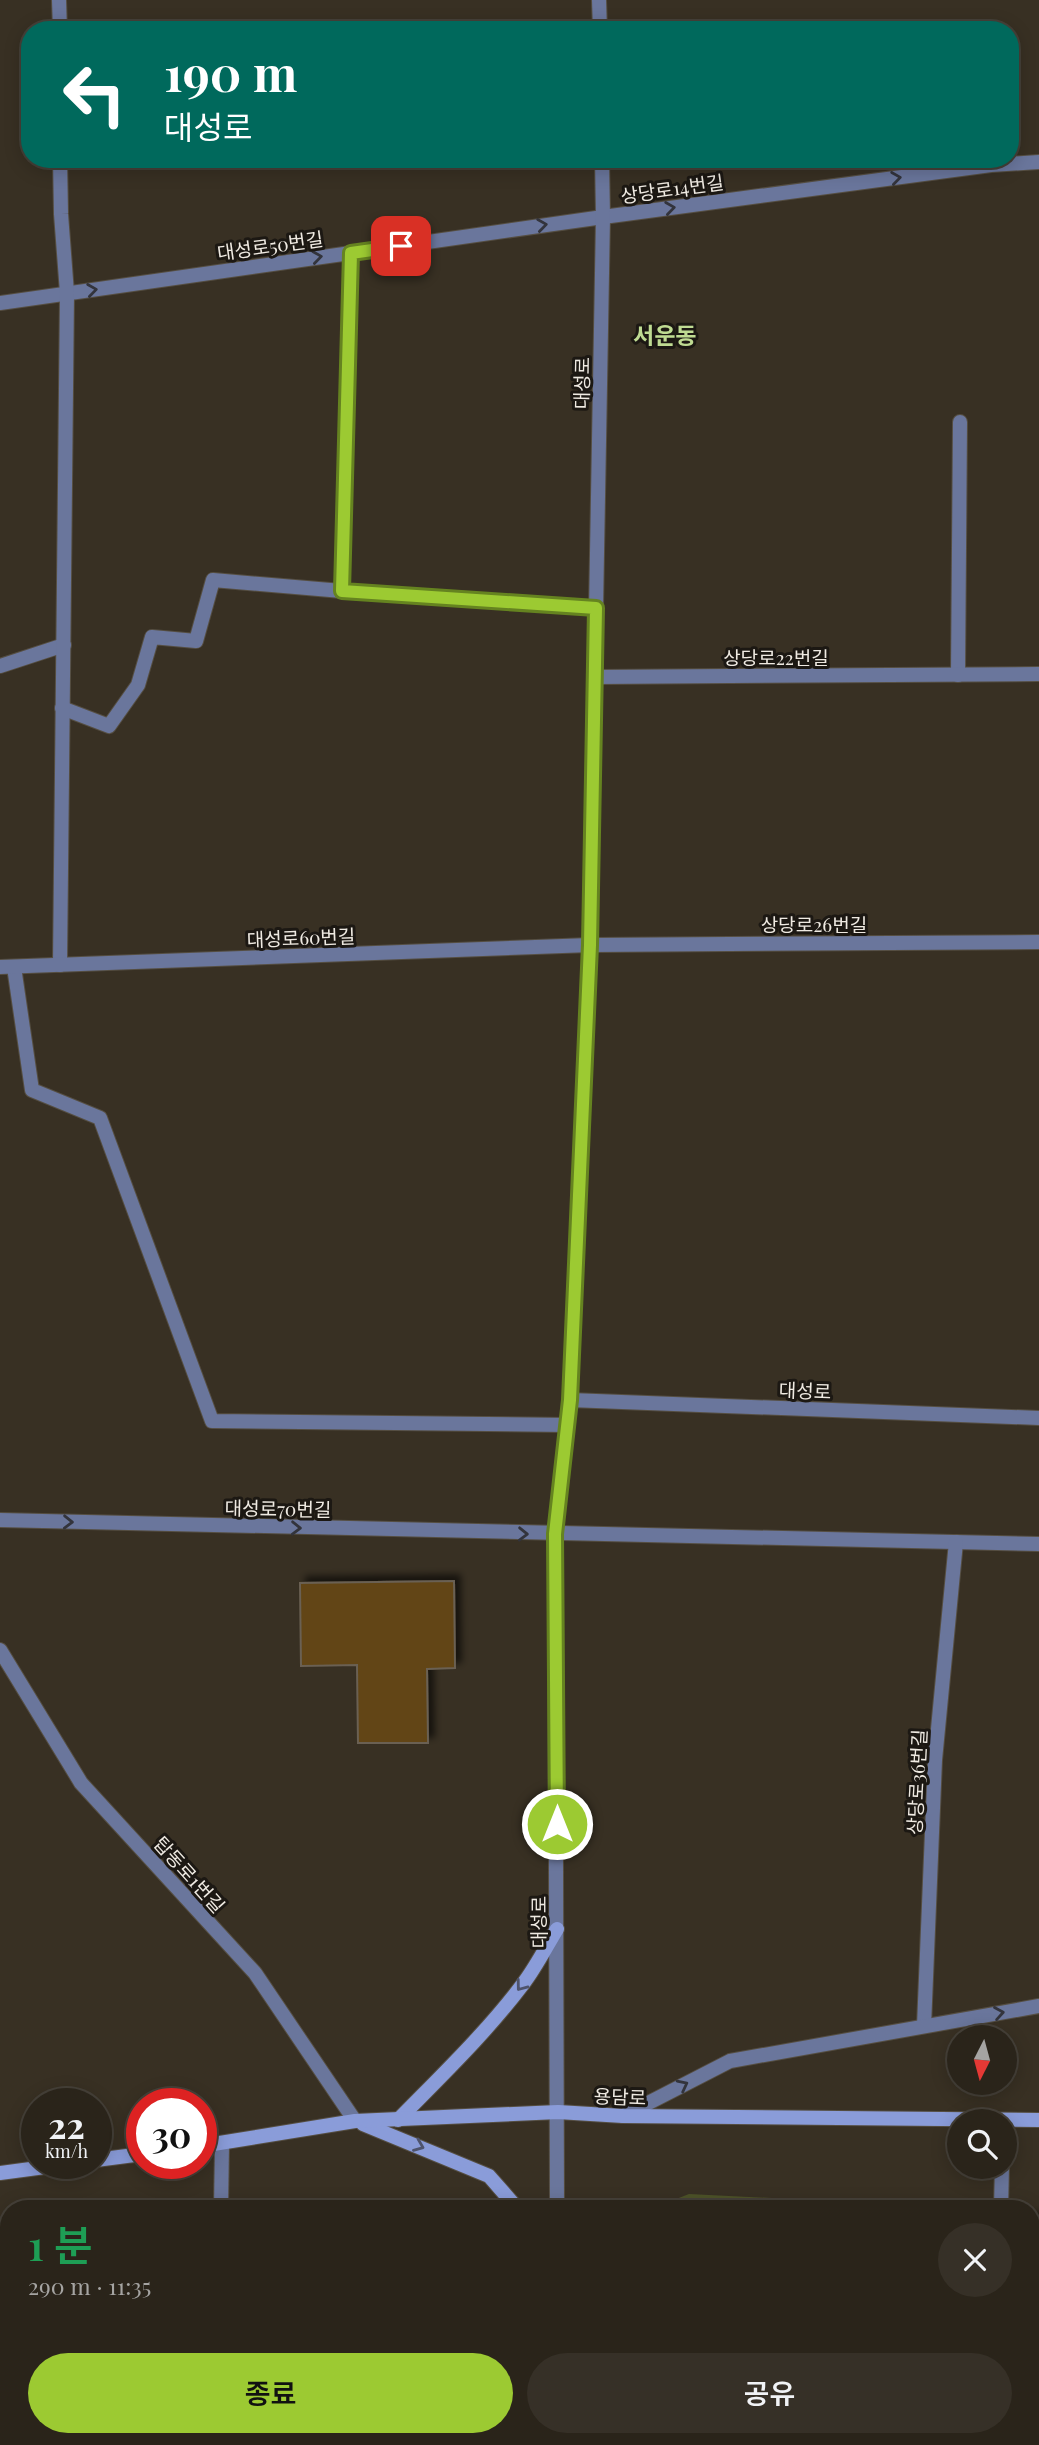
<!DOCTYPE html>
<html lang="ko">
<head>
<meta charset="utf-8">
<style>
  body { margin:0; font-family:"Playfair Display","Noto Sans KR",serif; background:#363027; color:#f1f3f6; height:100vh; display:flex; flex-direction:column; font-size:26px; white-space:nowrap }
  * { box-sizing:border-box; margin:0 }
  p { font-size:23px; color:#a5a4a2 }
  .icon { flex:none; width:38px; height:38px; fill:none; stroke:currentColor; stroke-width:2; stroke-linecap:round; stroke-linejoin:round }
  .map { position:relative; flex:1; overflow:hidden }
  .sheet { position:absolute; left:0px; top:2200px; width:1040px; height:247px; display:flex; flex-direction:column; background:#2a241a; border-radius:28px 28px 0 0; box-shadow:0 4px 18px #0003,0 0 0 2px #464139 }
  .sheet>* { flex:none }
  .guide { position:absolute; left:21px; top:21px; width:998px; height:147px; border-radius:28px; box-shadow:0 4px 18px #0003,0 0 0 2px #464139; background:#00695c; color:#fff; overflow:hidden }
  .needle { width:46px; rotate:186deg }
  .fabs { position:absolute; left:947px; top:2025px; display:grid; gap:14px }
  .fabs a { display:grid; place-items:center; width:70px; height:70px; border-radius:50%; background:#2a241a; box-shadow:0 4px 18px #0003,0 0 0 2px #464139; font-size:35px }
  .speed { position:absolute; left:21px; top:2088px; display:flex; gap:14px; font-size:35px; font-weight:700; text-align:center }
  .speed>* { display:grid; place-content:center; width:91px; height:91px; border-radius:50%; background:#2a241a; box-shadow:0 4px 18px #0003,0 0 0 2px #464139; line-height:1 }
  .speed small { font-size:18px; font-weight:400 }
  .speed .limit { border:10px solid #d22; background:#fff; color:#111 }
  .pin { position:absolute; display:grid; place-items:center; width:60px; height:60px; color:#fff; margin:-30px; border-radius:14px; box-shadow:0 4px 10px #0006 }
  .me { position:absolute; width:77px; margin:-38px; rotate:0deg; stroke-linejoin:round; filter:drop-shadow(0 0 5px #0008) }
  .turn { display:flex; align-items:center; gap:24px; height:147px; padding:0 28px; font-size:32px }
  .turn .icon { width:91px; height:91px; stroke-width:2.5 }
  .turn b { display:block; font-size:49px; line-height:60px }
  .round { display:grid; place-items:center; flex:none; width:74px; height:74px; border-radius:37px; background:#363027 }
  .summary { display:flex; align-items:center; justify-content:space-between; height:119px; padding:0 28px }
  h1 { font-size:42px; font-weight:600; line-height:52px; color:#1e9e55 }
  .action { display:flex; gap:14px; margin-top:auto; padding:14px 28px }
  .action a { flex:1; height:80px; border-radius:42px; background:#9cca32; color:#111; font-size:28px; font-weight:600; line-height:80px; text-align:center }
  .action a+a { background:#363027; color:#f1f3f6 }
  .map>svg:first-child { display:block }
</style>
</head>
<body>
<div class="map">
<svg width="1039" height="2445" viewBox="0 0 1039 2445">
  <defs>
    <filter id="shadow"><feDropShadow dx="6" dy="-6" stdDeviation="3.5" flood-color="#0009"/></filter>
  </defs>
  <rect width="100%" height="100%" fill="#383023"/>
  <!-- green -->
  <g fill="#4d5228">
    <path d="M689 2194 792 2199V2208H653Z"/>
    <rect x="641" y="2438" width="144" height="7"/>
  </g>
  <!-- building -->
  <g fill="#624514" stroke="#6a6052" stroke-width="2" filter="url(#shadow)">
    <path d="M454 1581 455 1668 427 1669 428 1743H358L357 1665 301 1666 300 1583Z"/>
    <path d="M1031 2219 1039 2220V2298H1031Z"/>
    <path d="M837 2438H972L980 2445H829Z"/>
  </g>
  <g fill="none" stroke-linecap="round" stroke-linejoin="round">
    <!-- lane casing -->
    <g stroke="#554e42" stroke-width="16">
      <g id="lane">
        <path d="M351 253 342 591 596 608"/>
        <path d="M0 666 64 645"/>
        <path d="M958 675 960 422"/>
        <path d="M62 708 109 726 138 685 152 637 196 641 213 580 342 591"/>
        <path d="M14 967 32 1090 100 1118 212 1421 568 1425"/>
        <path d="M570 1400 1039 1418"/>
        <path d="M1001 2208 1002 2166"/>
      </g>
    </g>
    <!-- street casing -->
    <g stroke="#554e42" stroke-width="16">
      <g id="street">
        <path d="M59 0 60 30"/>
        <path d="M599 0 600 30"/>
        <path d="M0 303 603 217 991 165 1039 162"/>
        <path d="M594 677 1039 674"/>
        <path d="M60 965 67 293 61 214 60 159"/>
        <path d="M0 967 590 945 1039 942"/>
        <path d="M0 1520 1039 1544"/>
        <path d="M0 1650 81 1783 255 1973 355 2121"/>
        <path d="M924 2026 935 1760 956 1542"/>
        <path d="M623 2116 730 2061 1039 2006"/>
        <path d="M221 2208 222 2144"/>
        <path d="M557 2208 555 1534 570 1400 590 945 603 217 602 159"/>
        <path d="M217 2445V2438"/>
        <path d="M555 2445V2438"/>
      </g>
    </g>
    <!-- secondary casing -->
    <g stroke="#554e42" stroke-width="16">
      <g id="secondary">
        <path d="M398 2120C441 2076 486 2033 523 1984 536 1967 546 1947 557 1929"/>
        <path d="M363 2124 489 2176 517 2208"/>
        <path d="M201 2146 355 2121 558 2112 623 2116 1039 2120"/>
        <path d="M96 2160 142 2154"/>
        <path d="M0 2173 75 2163"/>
      </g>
    </g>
    <!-- lane -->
    <use href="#lane" stroke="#6a769c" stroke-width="14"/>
    <!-- street -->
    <use href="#street" stroke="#6a769c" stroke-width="14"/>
    <!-- secondary -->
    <use href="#secondary" stroke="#8a9cd9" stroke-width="14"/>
  </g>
  <!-- one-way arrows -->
  <defs><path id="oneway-chevron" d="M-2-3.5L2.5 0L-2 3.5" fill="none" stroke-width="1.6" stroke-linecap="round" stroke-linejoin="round" transform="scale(1.75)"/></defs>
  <g stroke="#33343c">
    <use href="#oneway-chevron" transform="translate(896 178) rotate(-8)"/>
    <use href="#oneway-chevron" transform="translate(670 208) rotate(-8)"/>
    <use href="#oneway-chevron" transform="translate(542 225) rotate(-8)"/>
    <use href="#oneway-chevron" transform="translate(317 257) rotate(-8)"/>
    <use href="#oneway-chevron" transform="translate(92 290) rotate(-8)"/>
    <use href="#oneway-chevron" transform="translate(68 1522) rotate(1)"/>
    <use href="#oneway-chevron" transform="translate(296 1528) rotate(1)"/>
    <use href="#oneway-chevron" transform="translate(523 1534) rotate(1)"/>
    <use href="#oneway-chevron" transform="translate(999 2013) rotate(-10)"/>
    <use href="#oneway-chevron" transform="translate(683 2085) rotate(-27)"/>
  </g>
  <g stroke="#4e536c">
    <use href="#oneway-chevron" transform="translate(521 1986) rotate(127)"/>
    <use href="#oneway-chevron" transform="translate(419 2146) rotate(22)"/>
  </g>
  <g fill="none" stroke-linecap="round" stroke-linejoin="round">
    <!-- route casing -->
    <g stroke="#658320" stroke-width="18">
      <path id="route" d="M401 246 351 253 342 591 596 608 590 945 570 1400 555 1534 557 1824"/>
    </g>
    <!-- route -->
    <use href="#route" stroke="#9cca32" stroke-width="12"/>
  </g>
  <g text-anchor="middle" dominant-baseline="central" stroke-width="6" stroke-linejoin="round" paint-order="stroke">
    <!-- street labels -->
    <g font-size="19" fill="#efeae2" stroke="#1c1813">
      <text transform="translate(672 188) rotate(-8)">상당로14번길</text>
      <text transform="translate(270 245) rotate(-8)">대성로50번길</text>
      <text transform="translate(581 383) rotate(-89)">대성로</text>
      <text x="776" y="657">상당로22번길</text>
      <text x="814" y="924">상당로26번길</text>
      <text transform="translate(301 937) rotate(-2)">대성로60번길</text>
      <text transform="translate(805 1390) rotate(2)">대성로</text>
      <text transform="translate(278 1508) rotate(1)">대성로70번길</text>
      <text transform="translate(916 1782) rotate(-87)">상당로36번길</text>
      <text transform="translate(190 1874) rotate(48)">탑동로1번길</text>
      <text transform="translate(538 1922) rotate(-90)">대성로</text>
      <text transform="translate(620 2096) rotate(2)">용담로</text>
    </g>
    <!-- quarter labels -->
    <g font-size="23" font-weight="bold" fill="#bfdb92" stroke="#1c1813">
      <text x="665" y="334">서운동</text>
    </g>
  </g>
</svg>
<div class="fabs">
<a><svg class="needle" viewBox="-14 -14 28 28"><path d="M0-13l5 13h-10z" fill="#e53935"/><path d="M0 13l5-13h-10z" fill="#a5a4a2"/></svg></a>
<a><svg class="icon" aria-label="search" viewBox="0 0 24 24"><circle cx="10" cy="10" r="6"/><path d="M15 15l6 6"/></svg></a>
</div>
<div class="speed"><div>22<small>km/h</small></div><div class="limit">30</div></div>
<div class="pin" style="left:401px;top:246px;background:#d93025"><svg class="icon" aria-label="arrive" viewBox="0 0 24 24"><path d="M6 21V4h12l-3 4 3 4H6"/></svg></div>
<svg class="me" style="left:557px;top:1824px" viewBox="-20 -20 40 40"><circle r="17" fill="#9cca32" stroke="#fff" stroke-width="3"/><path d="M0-11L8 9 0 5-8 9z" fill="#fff"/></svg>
<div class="guide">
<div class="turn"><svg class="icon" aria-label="left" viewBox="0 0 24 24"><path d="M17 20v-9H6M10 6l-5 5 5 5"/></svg><div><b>190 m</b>대성로</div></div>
</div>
<section class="sheet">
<div class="summary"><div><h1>1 분</h1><p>290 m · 11:35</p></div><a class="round"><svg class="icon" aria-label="close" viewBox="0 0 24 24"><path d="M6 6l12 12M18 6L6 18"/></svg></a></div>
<div class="action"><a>종료</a><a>공유</a></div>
</section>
</div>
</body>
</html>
